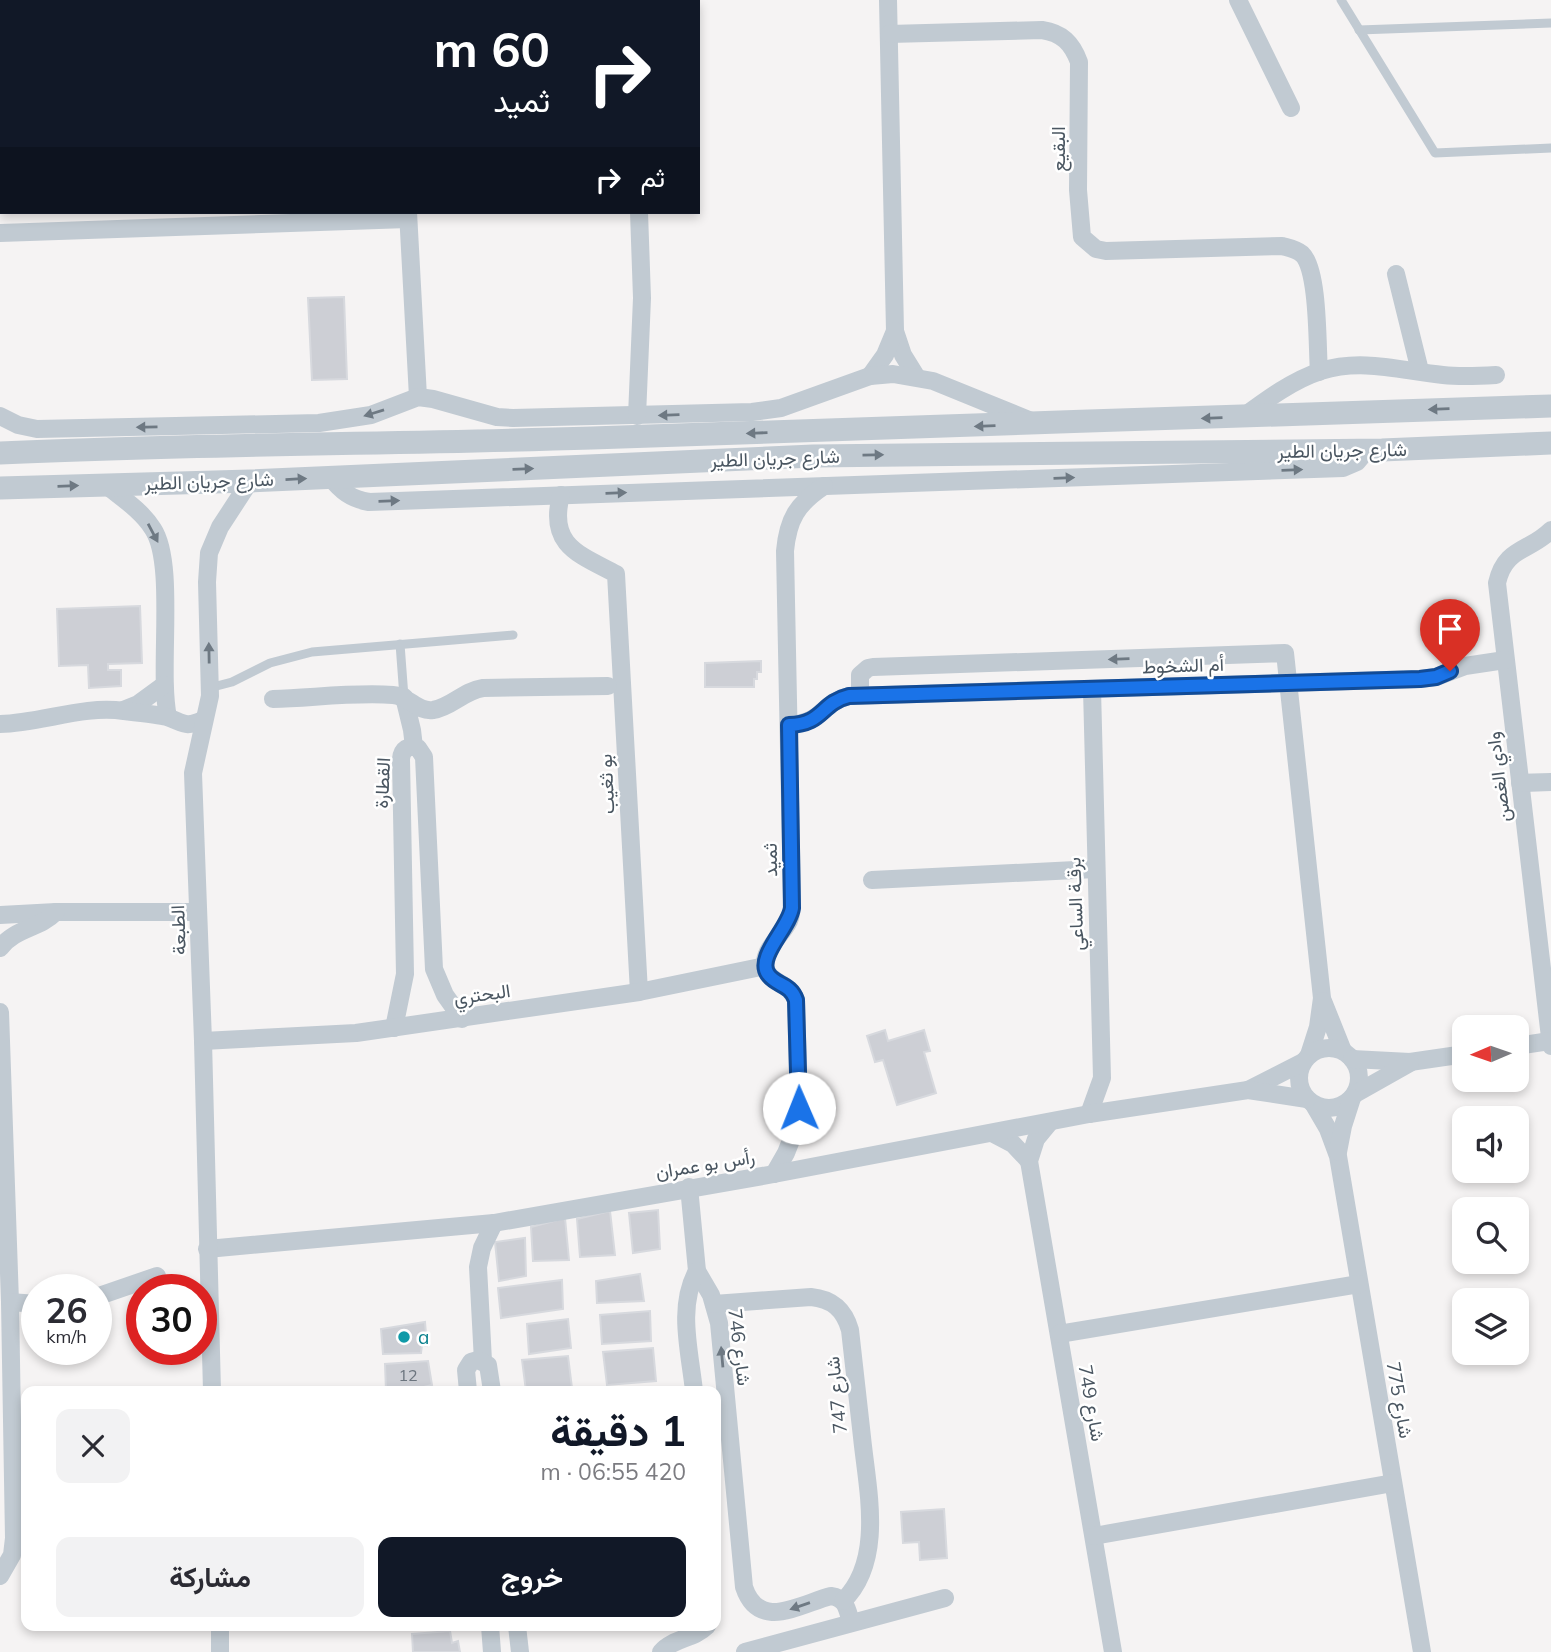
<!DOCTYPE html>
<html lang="ar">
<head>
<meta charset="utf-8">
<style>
  body { margin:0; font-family:Mulish,Vazirmatn,sans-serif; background:#f2f2f3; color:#2b2b33; direction:rtl; height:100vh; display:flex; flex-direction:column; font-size:26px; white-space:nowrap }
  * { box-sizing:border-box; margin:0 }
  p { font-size:23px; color:#7c7c81 }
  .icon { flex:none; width:38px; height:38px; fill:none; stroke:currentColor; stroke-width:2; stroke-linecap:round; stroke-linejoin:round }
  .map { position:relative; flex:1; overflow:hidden; direction:ltr }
  .drawer { position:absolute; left:21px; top:1386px; width:700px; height:245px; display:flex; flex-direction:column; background:#fff; border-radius:14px; box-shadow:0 4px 10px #0003; direction:rtl }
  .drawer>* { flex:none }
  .banner { position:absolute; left:0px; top:0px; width:700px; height:214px; box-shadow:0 4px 10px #0003; direction:rtl; background:#111827; color:#fff; overflow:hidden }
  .needle { width:46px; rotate:268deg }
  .buttons { position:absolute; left:1452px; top:1015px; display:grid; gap:14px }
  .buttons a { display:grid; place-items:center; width:77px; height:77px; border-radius:14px; background:#fff; box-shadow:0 4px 10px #0003; font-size:35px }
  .speed { position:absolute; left:21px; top:1274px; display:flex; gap:14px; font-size:35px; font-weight:700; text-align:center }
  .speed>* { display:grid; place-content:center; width:91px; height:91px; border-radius:50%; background:#fff; box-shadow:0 4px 10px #0003; line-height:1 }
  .speed small { font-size:18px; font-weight:400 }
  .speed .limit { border:10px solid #d22; background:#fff; color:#111 }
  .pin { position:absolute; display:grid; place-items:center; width:60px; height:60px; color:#fff; margin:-72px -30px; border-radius:50% 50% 50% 0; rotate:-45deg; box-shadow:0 0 7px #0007 }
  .pin .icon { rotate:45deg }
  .me { position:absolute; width:77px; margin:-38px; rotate:359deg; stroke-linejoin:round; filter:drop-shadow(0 0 5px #0008) }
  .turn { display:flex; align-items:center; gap:24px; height:147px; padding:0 35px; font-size:32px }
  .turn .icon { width:91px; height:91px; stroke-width:2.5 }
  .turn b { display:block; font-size:49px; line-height:60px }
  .then { display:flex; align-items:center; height:66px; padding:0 35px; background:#0003; gap:14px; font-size:26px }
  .round { display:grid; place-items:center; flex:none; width:74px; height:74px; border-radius:14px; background:#f2f2f3 }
  .summary { display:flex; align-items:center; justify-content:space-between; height:119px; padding:0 35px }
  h1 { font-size:42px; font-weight:700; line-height:52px; color:#111827 }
  .cta { display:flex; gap:14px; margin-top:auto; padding:14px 35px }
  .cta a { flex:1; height:80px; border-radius:14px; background:#111827; color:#fff; font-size:28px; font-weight:700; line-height:80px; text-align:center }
  .cta a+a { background:#f2f2f3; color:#2b2b33 }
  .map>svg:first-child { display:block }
</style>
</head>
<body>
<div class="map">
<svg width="1551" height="1652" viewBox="0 0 1551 1652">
  <rect width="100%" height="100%" fill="#f5f3f3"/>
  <!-- building -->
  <g fill="#cdcfd5" stroke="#d7d9de" stroke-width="2">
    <path d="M344 297 347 379 312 380 308 298Z"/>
    <path d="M140 606 142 663 108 664V670H121V686L89 688 88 665 59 666 57 609Z"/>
    <path d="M761 661V672H757V679H754V687H705V663Z"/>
    <path d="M885 1030 888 1041 924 1030 930 1051 924 1052 936 1093 897 1105 883 1060 875 1062 867 1036Z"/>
    <path d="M658 1210 660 1249 633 1253 629 1213Z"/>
    <path d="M610 1211 615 1255 580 1257 577 1219Z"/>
    <path d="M565 1218 569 1260 533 1261 531 1227Z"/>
    <path d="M525 1238 526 1276 499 1281 495 1242Z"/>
    <path d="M640 1274 644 1301 597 1303 596 1281Z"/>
    <path d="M562 1280 563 1309 501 1318 498 1288Z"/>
    <path d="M650 1311 651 1341 602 1344 600 1315Z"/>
    <path d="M568 1319 571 1348 529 1354 527 1324Z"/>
    <path d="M425 1322 427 1346 422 1345 421 1353 383 1354 381 1329Z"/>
    <path d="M653 1348 656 1381 607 1385 603 1352Z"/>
    <path d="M568 1356 572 1388 526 1391 522 1360Z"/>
    <path d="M428 1361 432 1385 424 1387 426 1391H386L385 1364Z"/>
    <path d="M944 1509 947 1558 920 1560 919 1542 903 1543 901 1512Z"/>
    <path d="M450 1631 452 1643 458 1641 460 1652H413L412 1634Z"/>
  </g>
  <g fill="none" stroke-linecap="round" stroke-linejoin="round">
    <!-- service -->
    <g stroke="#c1cad2" stroke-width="9">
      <path d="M1341 0 1435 153 1551 148"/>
      <path d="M1359 30 1551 23"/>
      <path d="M400 644 404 697"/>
      <path d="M209 688 232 682 270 663 312 652 513 635"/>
    </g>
    <!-- minor -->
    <g stroke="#c1cad2" stroke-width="18">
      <path d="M176 0 177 2"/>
      <path d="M405 0V2"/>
      <path d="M632 0V2"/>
      <path d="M888 0 895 331 903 355 916 376"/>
      <path d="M1238 0 1291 108"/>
      <path d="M889 34 1042 30C1062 33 1072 43 1079 62L1078 190 1082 237 1096 249 1106 251 1282 246C1289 248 1296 249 1302 254 1319 270 1317 347 1319 372"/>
      <path d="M408 212 418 397"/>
      <path d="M0 233 408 219"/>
      <path d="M1396 274 1420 371"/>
      <path d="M870 376 885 355 895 331"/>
      <path d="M0 416 18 425 37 429 319 423 371 415 418 397 433 399 497 417 513 418 752 412 781 408 870 376 893 374 933 381 1034 422"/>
      <path d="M637 416 642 298 639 212"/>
      <path d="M1243 417C1266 400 1293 380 1321 371 1362 358 1402 371 1443 375 1461 377 1479 376 1496 375"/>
      <path d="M330 477C341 491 351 499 369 502L1343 468 1357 462 1367 450"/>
      <path d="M106 485C122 498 142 511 153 529 176 564 158 670 168 717"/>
      <path d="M561 495C548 545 578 554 616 574L639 992"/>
      <path d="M1551 530C1529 552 1505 547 1497 583L1551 1046"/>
      <path d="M860 695V675L868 668 873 667 1285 653 1322 998 1318 1027 1309 1055"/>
      <path d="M404 697 412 730 414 747"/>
      <path d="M273 699C312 698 354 692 393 695 409 696 417 712 433 710 452 707 463 691 483 688L608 686"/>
      <path d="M123 710 138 704 164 685"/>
      <path d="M0 724C42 723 83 705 124 711 133 712 161 715 167 717 184 723 185 728 203 720"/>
      <path d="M789 725C824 723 820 703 849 696L1420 679 1436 677 1465 666 1505 660"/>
      <path d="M1520 783 1551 782"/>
      <path d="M872 880 1095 869"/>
      <path d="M0 915 56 912H198"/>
      <path d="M0 948C15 928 39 929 56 912"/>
      <path d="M1323 1001 1343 1051"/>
      <path d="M0 1012 10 1302 14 1538 12 1555 0 1576"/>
      <path d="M394 1028 405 974 401 759C402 749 408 745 418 748L424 757 434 969 445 995 462 1019"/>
      <path d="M203 1041 356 1033 639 992 765 966"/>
      <path d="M1517 1046 1550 1041"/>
      <circle cx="1329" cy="1078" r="30"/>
      <path d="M1352 1059 1410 1062 1465 1054"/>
      <path d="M1248 1090 1303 1062"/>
      <path d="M1355 1094 1410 1063"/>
      <path d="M1314 1105 1328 1129 1338 1156 1422 1652"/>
      <path d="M1089 1114 1102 1078 1092 689"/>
      <path d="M1050 1122 1036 1139 1029 1161 1113 1652"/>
      <path d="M992 1133 1013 1144 1029 1161"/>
      <path d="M1338 1152 1343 1126 1352 1098"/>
      <path d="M774 1174 786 1153 797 1125 799 1108 796 1000C790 983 770 983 766 970 760 951 782 936 789 921 792 914 792 906 792 899L785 551C788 519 797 504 824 486"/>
      <path d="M689 1187 697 1271 711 1295 719 1323 744 1587C759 1632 800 1604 831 1596 846 1598 847 1609 851 1622"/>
      <path d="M207 1249 494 1223 774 1174 1089 1114 1248 1090 1307 1099"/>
      <path d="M96 1297 157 1276"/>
      <path d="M10 1302 37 1304"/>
      <path d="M714 1304 811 1297C832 1299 844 1309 850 1330 854 1366 858 1401 862 1437 867 1488 885 1560 843 1601"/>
      <path d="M1059 1334 1359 1284"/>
      <path d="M483 1361 478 1267 482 1248 494 1223"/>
      <path d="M212 1391 203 1041 193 773 210 696 207 582 209 553 220 527 250 481"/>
      <path d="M468 1391 466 1370 471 1362 478 1360 488 1365 492 1391"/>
      <path d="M694 1391C690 1352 677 1307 697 1271"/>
      <path d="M1094 1536 1393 1483"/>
      <path d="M220 1626V1652"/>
      <path d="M490 1626 492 1652"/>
      <path d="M517 1626 520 1652"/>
      <path d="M661 1652C673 1638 694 1639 707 1626"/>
      <path d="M745 1652 945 1598"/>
    </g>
    <!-- tertiary -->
    <g stroke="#c1cad2" stroke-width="23">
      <path d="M0 453C197 444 395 444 592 438 912 428 1231 415 1551 406"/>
      <path d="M0 488 250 481 813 456 1382 450 1551 443"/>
    </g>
  </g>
  <!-- one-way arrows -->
  <defs><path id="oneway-solid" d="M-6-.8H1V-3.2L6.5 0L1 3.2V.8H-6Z" transform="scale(1.75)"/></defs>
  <g fill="#6e7983">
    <use href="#oneway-solid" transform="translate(1439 409) rotate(178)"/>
    <use href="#oneway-solid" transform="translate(374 413) rotate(163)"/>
    <use href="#oneway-solid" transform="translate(669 415) rotate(178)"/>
    <use href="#oneway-solid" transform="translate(1212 418) rotate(178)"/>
    <use href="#oneway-solid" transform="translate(985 426) rotate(178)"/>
    <use href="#oneway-solid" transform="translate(147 427) rotate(179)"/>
    <use href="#oneway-solid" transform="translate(757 433) rotate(178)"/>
    <use href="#oneway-solid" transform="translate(873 455) rotate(-1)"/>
    <use href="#oneway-solid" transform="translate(523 469) rotate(-2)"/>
    <use href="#oneway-solid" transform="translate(1292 470) rotate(-2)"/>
    <use href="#oneway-solid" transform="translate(1064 478) rotate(-2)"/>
    <use href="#oneway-solid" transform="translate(296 479) rotate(-3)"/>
    <use href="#oneway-solid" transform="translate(68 486) rotate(-2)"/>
    <use href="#oneway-solid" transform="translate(616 493) rotate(-2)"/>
    <use href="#oneway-solid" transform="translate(389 501) rotate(-2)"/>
    <use href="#oneway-solid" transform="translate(153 533) rotate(62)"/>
    <use href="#oneway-solid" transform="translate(209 653) rotate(-91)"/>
    <use href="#oneway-solid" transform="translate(1119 659) rotate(178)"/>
    <use href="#oneway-solid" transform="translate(722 1357) rotate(-95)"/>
    <use href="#oneway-solid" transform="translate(800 1606) rotate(161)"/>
  </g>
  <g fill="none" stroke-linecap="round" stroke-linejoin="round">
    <!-- route casing -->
    <g stroke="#114b97" stroke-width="18">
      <path id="route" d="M799 1108 796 1000C790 983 776 986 768 974 756 957 789 928 792 908L789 725C824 724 820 703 849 696L1420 679 1436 677 1450 671"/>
    </g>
    <!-- route -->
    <use href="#route" stroke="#1a73e8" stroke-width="12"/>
  </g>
  <!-- markers -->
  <circle fill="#0f9aa8" stroke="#fff" stroke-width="2.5" cx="404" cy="1337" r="7"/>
  <g text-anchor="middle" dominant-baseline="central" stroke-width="5" stroke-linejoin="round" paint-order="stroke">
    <!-- number labels -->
    <g font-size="16" fill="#6b747e">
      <text x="408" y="1375">12</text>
    </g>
    <!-- street labels -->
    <g font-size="19" fill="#4a5661" stroke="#fff">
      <text transform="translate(1058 149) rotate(-90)">البقيع</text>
      <text transform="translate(1342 450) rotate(-1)">شارع جريان الطير</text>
      <text transform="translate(775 458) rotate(-2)">شارع جريان الطير</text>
      <text transform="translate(209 481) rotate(-2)">شارع جريان الطير</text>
      <text transform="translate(1183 665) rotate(-2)">أم الشخوط</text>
      <text transform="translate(1498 777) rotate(-97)">وادي الغصن</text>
      <text transform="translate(382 783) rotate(-87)">القطارة</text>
      <text transform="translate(606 784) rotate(-93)">بو ثغيب</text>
      <text transform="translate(770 860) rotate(-91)">ثميد</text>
      <text transform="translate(1075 904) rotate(-92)">برقـة الساعي</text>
      <text transform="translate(178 930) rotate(-92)">الطبعة</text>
      <text transform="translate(482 994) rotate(-8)">البحتري</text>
      <text transform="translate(705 1164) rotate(-9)">رأس بو عمران</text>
      <text transform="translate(740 1347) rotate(83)">شارع 746</text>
      <text transform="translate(836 1395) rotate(-96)">شارع 747</text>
      <text transform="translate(1400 1400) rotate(80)">شارع 775</text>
      <text transform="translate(1092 1403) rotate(80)">شارع 749</text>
    </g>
    <!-- culture labels -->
    <g font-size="19" fill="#0d838f" stroke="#fff" text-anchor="start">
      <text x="418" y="1337">a</text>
    </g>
  </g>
</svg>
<div class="buttons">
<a><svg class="needle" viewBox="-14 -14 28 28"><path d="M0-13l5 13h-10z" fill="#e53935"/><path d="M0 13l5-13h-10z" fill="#7c7c81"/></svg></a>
<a><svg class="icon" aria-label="sound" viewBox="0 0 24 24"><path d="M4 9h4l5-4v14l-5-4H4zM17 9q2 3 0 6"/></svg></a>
<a><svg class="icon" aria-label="search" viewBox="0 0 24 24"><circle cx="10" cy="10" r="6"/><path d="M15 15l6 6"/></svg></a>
<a><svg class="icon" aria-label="layers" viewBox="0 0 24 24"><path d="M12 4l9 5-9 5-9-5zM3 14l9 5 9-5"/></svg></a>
</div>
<div class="speed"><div>26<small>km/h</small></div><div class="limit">30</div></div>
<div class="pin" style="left:1450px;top:671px;background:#d93025"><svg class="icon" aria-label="arrive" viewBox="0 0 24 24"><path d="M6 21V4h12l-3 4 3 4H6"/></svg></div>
<svg class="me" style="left:799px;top:1108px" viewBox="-20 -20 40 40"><circle r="19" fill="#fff"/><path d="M0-13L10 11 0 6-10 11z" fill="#1a73e8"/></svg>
<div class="banner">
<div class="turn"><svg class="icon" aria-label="right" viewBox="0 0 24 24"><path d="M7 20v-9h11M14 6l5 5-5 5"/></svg><div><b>60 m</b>ثميد</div></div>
<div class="then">ثم<svg class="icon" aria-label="right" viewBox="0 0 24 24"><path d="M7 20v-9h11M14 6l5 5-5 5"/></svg></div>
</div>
<section class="drawer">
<div class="summary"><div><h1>1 دقيقة</h1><p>420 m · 06:55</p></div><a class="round"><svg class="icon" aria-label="close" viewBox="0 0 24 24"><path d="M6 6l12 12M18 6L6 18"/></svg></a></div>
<div class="cta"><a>خروج</a><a>مشاركة</a></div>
</section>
</div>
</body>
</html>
